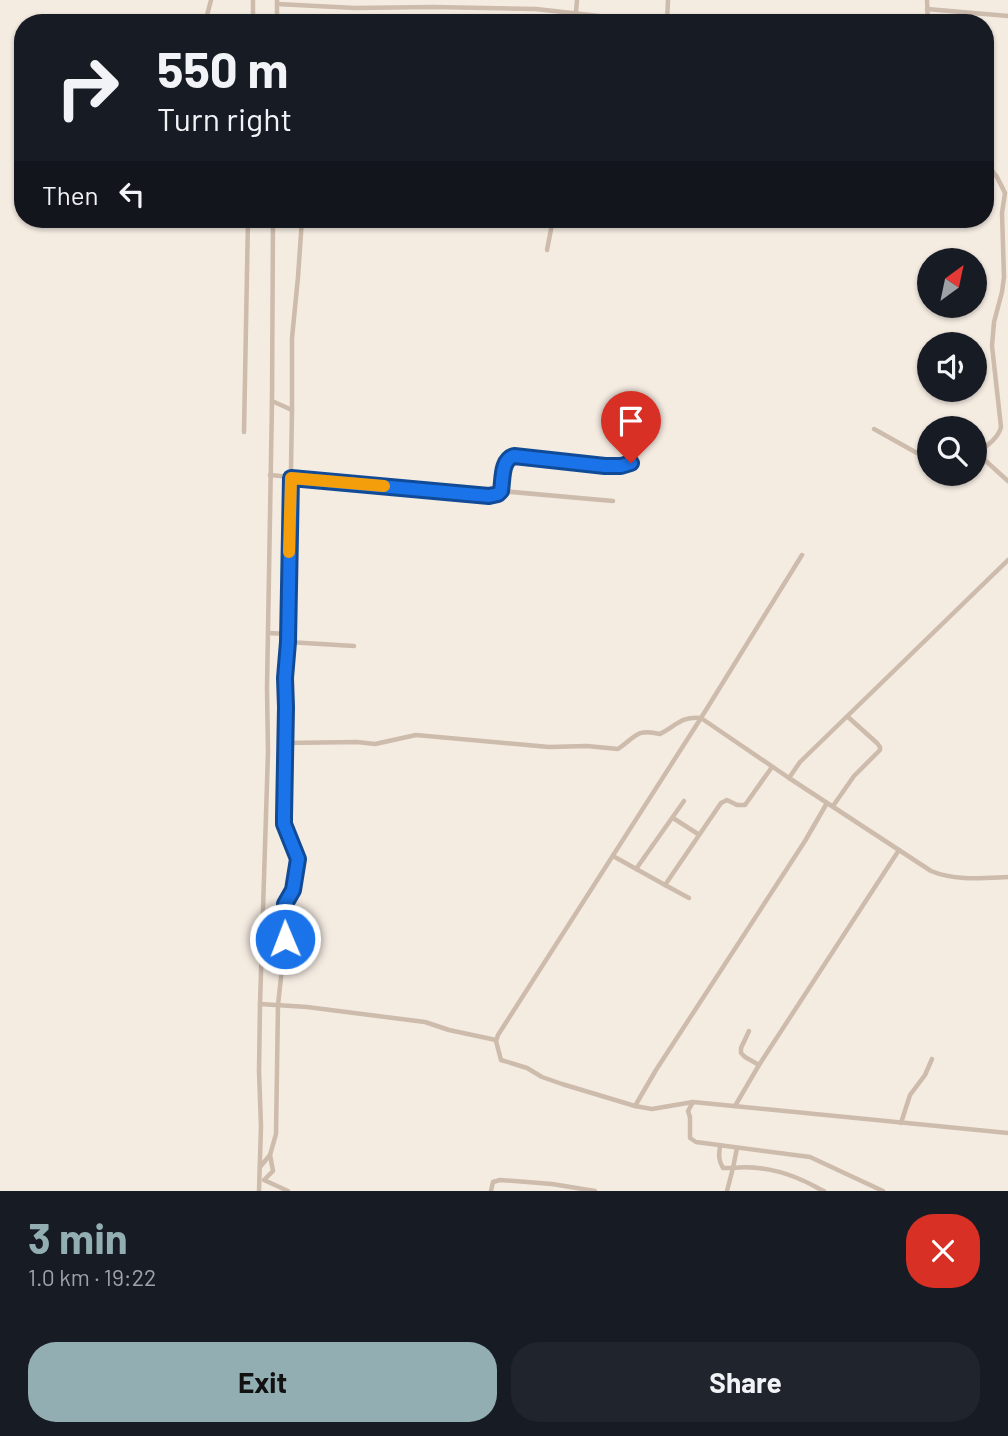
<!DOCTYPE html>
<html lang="en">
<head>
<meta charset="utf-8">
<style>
  body { margin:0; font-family:Barlow,sans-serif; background:#20242c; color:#f1f3f6; height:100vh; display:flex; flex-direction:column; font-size:26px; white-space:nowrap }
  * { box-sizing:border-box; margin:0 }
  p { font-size:23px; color:#9ea1a6 }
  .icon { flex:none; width:38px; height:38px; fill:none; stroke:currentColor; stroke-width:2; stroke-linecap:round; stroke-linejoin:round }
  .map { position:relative; height:1191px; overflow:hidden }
  .side { display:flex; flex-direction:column; background:#171b24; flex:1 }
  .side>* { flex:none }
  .banner { position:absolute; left:14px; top:14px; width:980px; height:214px; border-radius:28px; box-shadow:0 2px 5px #0004; background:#171b24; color:#f1f3f6; overflow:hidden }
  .needle { width:46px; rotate:33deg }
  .buttons { position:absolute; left:917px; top:248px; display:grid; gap:14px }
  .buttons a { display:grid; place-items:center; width:70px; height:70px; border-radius:50%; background:#171b24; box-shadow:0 2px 5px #0004; font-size:35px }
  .pin { position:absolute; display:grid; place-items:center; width:60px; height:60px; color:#fff; margin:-72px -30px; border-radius:50% 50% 50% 0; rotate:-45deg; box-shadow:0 0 7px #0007 }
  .pin .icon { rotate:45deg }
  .me { position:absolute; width:77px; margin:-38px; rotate:359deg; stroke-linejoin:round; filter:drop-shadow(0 0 5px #0008) }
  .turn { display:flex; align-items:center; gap:24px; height:147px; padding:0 28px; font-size:32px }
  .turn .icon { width:91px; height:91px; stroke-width:2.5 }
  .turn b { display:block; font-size:49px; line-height:60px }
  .then { display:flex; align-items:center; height:66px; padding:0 28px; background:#0003; gap:14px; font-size:26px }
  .round { display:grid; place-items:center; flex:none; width:74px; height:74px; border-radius:28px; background:#20242c }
  .head { display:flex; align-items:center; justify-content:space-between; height:119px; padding:0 28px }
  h1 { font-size:42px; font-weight:700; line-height:52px; color:#92aeb2 }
  .action { display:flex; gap:14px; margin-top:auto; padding:14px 28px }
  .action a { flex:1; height:80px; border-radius:28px; background:#92aeb2; color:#111; font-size:28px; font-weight:700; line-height:80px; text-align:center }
  .action a+a { background:#20242c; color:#f1f3f6 }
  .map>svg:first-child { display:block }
</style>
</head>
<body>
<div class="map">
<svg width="1008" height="1191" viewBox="0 0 1008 1191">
  <rect width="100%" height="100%" fill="#f4ebe1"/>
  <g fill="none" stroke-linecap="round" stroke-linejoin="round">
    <!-- street -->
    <g stroke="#cdbbac" stroke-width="4.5">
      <path d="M927 0 928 23"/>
      <path d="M277 4 355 8 433 7 536 9 662 23"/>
      <path d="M927 9 1008 16"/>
      <path d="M205 23 211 0"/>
      <path d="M253 23V0"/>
      <path d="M277 23V0"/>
      <path d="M575 23 577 0"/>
      <path d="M667 23 668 0"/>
      <path d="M547 250 553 219"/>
      <path d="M272 401 292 410"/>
      <path d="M874 429 917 453 929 455"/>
      <path d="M244 432 248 219"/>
      <path d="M976 452 1008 481"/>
      <path d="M977 453C986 446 998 439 1001 427L992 346 994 322 1002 292 1004 277 1002 213 1005 193 997 177 985 162"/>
      <path d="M270 475 481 496 494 495 501 491 613 501"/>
      <path d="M501 491C503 479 501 460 514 456L605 466H622L631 463"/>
      <path d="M802 555 701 718 498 1035 496 1041 501 1060 527 1068 542 1077 562 1084 635 1106 652 1109 693 1102 1008 1133"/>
      <path d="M1008 560 800 762 789 778 931 871C955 881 983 878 1008 877"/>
      <path d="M268 633 288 634"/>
      <path d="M288 642 354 646"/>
      <path d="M286 743 357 742 375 744 416 735 549 747 587 746 618 749C636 737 636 728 660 734 676 726 681 716 701 718L789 778"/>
      <path d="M833 806 854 776 880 750V747L877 743 848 717"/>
      <path d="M673 818 698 834"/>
      <path d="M613 856 665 885 721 803 727 800 737 805H745L772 767"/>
      <path d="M636 869 684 801"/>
      <path d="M665 885 689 898"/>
      <path d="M260 1004 307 1007 425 1022 449 1030 496 1040"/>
      <path d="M749 1031 741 1048V1053L745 1057 759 1065"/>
      <path d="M693 1102 688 1111 690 1117V1138L696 1142 810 1157 883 1191"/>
      <path d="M635 1106 656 1070 805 841 827 803"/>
      <path d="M735 1106 759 1065 899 850"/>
      <path d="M901 1123 910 1095 925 1075 932 1059"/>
      <path d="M720 1146C719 1154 718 1160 723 1168H733L737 1148"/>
      <path d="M270 1155 273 1171 264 1180 288 1191"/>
      <path d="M260 1167 270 1155 276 1134 278 1005 287 922 284 908 293 890 298 859 284 824V817L286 707 284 678 288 642 292 410V338L298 277 302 219"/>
      <path d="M259 1191 261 1126 259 1071 260 1004 268 752 267 688 272 401 273 219"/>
      <path d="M491 1191 493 1182 500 1180 552 1184 595 1191"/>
      <path d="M727 1191 733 1168C756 1165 783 1171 804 1181 811 1184 817 1188 824 1191"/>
    </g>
  </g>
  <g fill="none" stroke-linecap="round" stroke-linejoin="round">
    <!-- route casing -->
    <g stroke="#114b97" stroke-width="18">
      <path id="route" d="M285 939 287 922 285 904 293 890 298 859 284 824V817L286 707 285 678 288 642 291 478 489 496 498 494 501 491C503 479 501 460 514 456L605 466H621L631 463"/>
    </g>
    <!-- route -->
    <use href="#route" stroke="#1a73e8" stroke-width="12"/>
    <!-- slow -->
    <path stroke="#f59e0b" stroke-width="12" d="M289 552 291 478 384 486"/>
  </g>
</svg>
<div class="buttons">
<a><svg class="needle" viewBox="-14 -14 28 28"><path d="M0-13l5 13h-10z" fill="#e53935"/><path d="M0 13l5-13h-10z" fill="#9ea1a6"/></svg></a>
<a><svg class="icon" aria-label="sound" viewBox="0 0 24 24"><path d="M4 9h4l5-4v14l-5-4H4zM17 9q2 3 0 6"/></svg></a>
<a><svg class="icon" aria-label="search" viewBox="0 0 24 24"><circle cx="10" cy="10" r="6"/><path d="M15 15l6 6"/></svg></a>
</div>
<div class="pin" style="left:631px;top:463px;background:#d93025"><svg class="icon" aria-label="arrive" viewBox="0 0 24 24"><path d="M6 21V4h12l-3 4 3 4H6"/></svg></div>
<svg class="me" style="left:285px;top:939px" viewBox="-20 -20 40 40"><circle r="17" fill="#1a73e8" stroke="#fff" stroke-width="3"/><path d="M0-11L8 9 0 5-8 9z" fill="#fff"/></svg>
<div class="banner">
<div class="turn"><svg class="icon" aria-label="right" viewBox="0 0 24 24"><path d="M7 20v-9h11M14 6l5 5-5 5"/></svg><div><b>550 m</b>Turn right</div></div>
<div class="then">Then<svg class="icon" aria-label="left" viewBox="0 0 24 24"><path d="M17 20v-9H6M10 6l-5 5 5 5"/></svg></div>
</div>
</div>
<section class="side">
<div class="head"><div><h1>3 min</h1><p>1.0 km · 19:22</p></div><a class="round" style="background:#d93025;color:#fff"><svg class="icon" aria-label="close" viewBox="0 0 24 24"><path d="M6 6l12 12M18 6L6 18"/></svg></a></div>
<div class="action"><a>Exit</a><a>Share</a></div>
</section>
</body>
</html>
